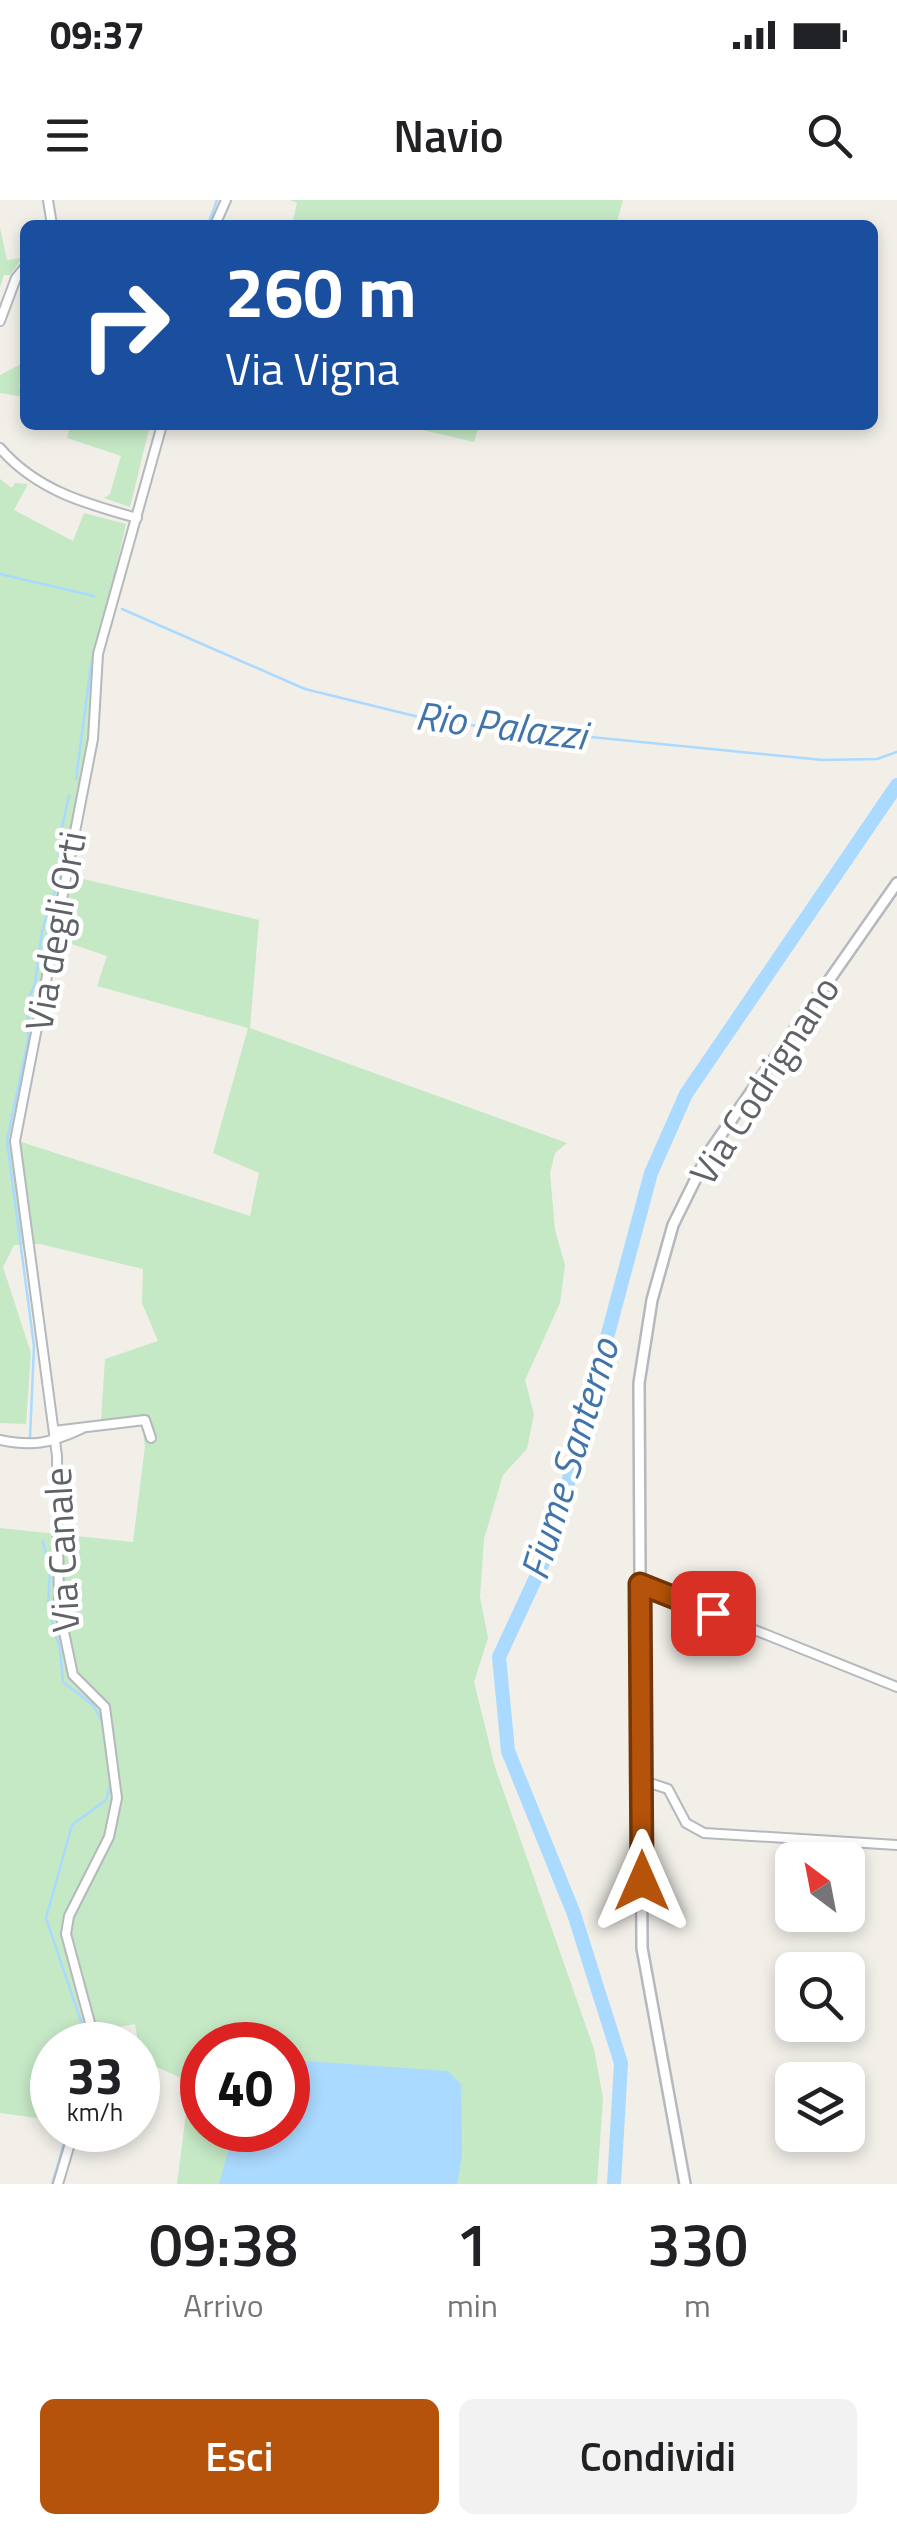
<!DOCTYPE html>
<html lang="it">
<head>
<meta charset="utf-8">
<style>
  body { margin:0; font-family:"Titillium Web",sans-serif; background:#f2f2f2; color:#202124; height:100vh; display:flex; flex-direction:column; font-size:38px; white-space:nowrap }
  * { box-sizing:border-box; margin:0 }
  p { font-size:32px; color:#757577 }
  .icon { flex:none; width:55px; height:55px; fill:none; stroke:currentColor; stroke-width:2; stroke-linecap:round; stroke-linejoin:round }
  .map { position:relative; height:1984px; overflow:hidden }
  .sheet { display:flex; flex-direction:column; background:#fff; flex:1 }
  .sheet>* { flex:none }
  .banner { position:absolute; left:20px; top:20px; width:858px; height:210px; border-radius:15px; box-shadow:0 5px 15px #0003; background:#1a4fa0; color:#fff; overflow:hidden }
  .needle { width:65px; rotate:328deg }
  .fabs { position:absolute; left:775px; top:1642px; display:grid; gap:20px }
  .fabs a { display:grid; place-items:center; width:90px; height:90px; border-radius:15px; background:#fff; box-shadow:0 5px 15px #0003; font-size:50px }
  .speed { position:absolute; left:30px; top:1822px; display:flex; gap:20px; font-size:50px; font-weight:700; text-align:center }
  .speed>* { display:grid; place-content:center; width:130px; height:130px; border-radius:50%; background:#fff; box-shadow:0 5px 15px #0003; line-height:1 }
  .speed small { font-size:25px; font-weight:400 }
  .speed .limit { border:15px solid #d22; background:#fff; color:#111 }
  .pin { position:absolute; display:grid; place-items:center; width:85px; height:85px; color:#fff; margin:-42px; border-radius:20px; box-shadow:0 5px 15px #0006 }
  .me { position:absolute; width:110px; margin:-55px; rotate:0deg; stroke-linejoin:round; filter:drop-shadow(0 0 8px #0008) }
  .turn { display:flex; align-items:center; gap:35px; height:210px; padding:0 40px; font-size:45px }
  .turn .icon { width:130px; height:130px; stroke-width:2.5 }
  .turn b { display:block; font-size:70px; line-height:85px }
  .eta { display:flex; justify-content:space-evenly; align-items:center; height:170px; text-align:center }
  .eta b { font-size:60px; font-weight:600; line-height:70px }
  .cta { display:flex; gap:20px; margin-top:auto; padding:20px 40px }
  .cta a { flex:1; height:115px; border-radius:15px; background:#b45309; color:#fff; font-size:40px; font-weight:600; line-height:115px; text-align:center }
  .cta a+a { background:#f2f2f2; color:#202124 }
  .status { display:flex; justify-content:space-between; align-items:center; height:70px; padding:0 50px; background:#fff; direction:ltr }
  .status svg { height:28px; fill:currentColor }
  header { display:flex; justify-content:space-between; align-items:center; height:130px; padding:0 40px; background:#fff; font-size:45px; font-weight:600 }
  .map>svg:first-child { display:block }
</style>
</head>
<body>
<div class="status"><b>09:37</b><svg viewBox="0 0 49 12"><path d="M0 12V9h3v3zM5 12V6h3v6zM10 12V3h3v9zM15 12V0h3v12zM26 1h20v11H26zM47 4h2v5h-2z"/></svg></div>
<header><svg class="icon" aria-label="menu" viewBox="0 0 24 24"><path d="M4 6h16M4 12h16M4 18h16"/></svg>Navio<svg class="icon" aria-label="search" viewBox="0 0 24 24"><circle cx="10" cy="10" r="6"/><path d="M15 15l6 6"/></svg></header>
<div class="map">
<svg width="897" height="1984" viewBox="0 0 897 1984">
  <rect width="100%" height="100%" fill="#f1efe8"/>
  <!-- green -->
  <g fill="#c5e8c5" fill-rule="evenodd">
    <path d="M290 0H623L616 25H292L297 3Z"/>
    <path d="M0 28 7 60 22 58 10 75H4L0 87Z"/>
    <path d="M25 162 19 186 25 188V197L0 193V175Z"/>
    <path d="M71 225H150L130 307 104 298 110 294 121 256 67 238Z"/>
    <path d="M401 225H479L474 242Z"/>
    <path d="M0 279 12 288 15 283 28 284 14 310 73 341 84 313 126 324 99 443 93 539 66 675 259 720 250 828 567 943 555 953 550 973 555 1030 565 1065 560 1103 525 1180 534 1214 527 1249 503 1275 484 1339 480 1397 488 1438 474 1482 495 1567 594 1849 603 1898 597 1984H177L190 1882 141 1860 135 1824 83 1834 85 1845H52V1920L0 1913V1328L133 1342 145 1246 141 1218 101 1220 105 1159 158 1141 142 1103 143 1069 40 1044 14 1045 3 1067 31 1153 26 1224 0 1223ZM51 737 107 756 97 786 248 828 213 953 259 973 250 1016 9 938ZM202 1845H288V1930H202Z"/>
  </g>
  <!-- water -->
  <path fill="#aadaff" d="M290 1860 448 1871 461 1884 462 1956 457 1984H219L234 1930H288Z"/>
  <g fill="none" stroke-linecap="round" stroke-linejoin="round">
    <!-- stream -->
    <g stroke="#aadaff" stroke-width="2.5">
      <path d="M208 25 217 0"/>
      <path d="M0 374 94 396"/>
      <path d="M122 409 305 489 439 522 823 560 877 559 897 552"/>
      <path d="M76 579 91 465 157 225"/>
      <path d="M30 1238 34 1146 7 941 28 840V799L35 785 42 732 59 677 60 636 69 596"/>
      <path d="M43 1341 50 1371 48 1408 60 1449 63 1482 93 1505 104 1525"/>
      <path d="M89 1845 46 1718 72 1625 106 1600 111 1582"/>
      <path d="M52 1984 68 1930"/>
    </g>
    <!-- river -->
    <path stroke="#aadaff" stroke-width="14" d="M614 1984 621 1863 574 1714 508 1551 499 1457 552 1343 651 973 686 894 897 585"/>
    <!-- minor casing -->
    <g stroke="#b5b8bc" stroke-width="12">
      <g id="minor">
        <path d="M48 0 52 25"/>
        <path d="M215 25 226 0"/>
        <path d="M0 121 16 78 25 67"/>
        <path d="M0 248C36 290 86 304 137 318"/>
        <path d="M54 1231 145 1220 151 1238"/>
        <path d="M0 1240C34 1247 50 1243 81 1229"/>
        <path d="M640 1384 897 1487"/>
        <path d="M641 1580 668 1589 686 1623 704 1633 897 1645"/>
        <path d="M96 1845 66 1734 69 1716 109 1637 117 1598 105 1507 73 1475 59 1408 57 1256 15 941 93 539 98 454 162 225"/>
        <path d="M58 1984 74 1930"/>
      </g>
    </g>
    <!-- tertiary casing -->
    <g stroke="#b5b8bc" stroke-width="14">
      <path id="tertiary" d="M685 1984 642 1748 639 1183 652 1100 673 1025 709 952 897 683"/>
    </g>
    <!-- minor -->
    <use href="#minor" stroke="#fff" stroke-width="8"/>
    <!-- tertiary -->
    <use href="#tertiary" stroke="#fff" stroke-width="9"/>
  </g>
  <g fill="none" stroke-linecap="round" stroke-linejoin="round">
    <!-- route casing -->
    <g stroke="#753606" stroke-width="25">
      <path id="route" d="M642 1681 640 1384 713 1413"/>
    </g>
    <!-- route -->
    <use href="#route" stroke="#b45309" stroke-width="18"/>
  </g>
  <g text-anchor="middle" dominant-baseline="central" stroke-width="9" stroke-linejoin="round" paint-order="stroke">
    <!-- street labels -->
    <g font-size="38" fill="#5f6368" stroke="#fff">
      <text transform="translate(55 731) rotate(-80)">Via degli Orti</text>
      <text transform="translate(764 880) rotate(-57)">Via Codrignano</text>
      <text transform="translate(61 1350) rotate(-93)">Via Canale</text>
    </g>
    <!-- water labels -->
    <g font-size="40" font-style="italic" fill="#4174aa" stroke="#fff">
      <text transform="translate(501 525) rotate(7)">Rio Palazzi</text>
      <text transform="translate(569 1259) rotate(-73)">Fiume Santerno</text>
    </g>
  </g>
</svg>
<div class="fabs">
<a><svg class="needle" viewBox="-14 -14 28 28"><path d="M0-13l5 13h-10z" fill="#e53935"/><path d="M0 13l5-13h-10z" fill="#757577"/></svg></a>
<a><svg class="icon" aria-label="search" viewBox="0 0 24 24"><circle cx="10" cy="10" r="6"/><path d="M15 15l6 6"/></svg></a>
<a><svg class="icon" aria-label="layers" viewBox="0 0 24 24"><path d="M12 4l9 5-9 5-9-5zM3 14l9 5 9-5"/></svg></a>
</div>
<div class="speed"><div>33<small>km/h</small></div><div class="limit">40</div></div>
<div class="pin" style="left:713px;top:1413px;background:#d93025"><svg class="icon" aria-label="arrive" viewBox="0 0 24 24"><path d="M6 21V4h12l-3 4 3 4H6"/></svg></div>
<svg class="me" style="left:642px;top:1681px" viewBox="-20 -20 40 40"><path d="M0-17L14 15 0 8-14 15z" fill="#b45309" stroke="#fff" stroke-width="4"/></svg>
<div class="banner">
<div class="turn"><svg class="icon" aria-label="right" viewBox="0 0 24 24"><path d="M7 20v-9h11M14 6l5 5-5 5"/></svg><div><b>260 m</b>Via Vigna</div></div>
</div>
</div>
<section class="sheet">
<div class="eta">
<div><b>09:38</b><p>Arrivo</p></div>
<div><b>1</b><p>min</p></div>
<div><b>330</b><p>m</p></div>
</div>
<div class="cta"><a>Esci</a><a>Condividi</a></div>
</section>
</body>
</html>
